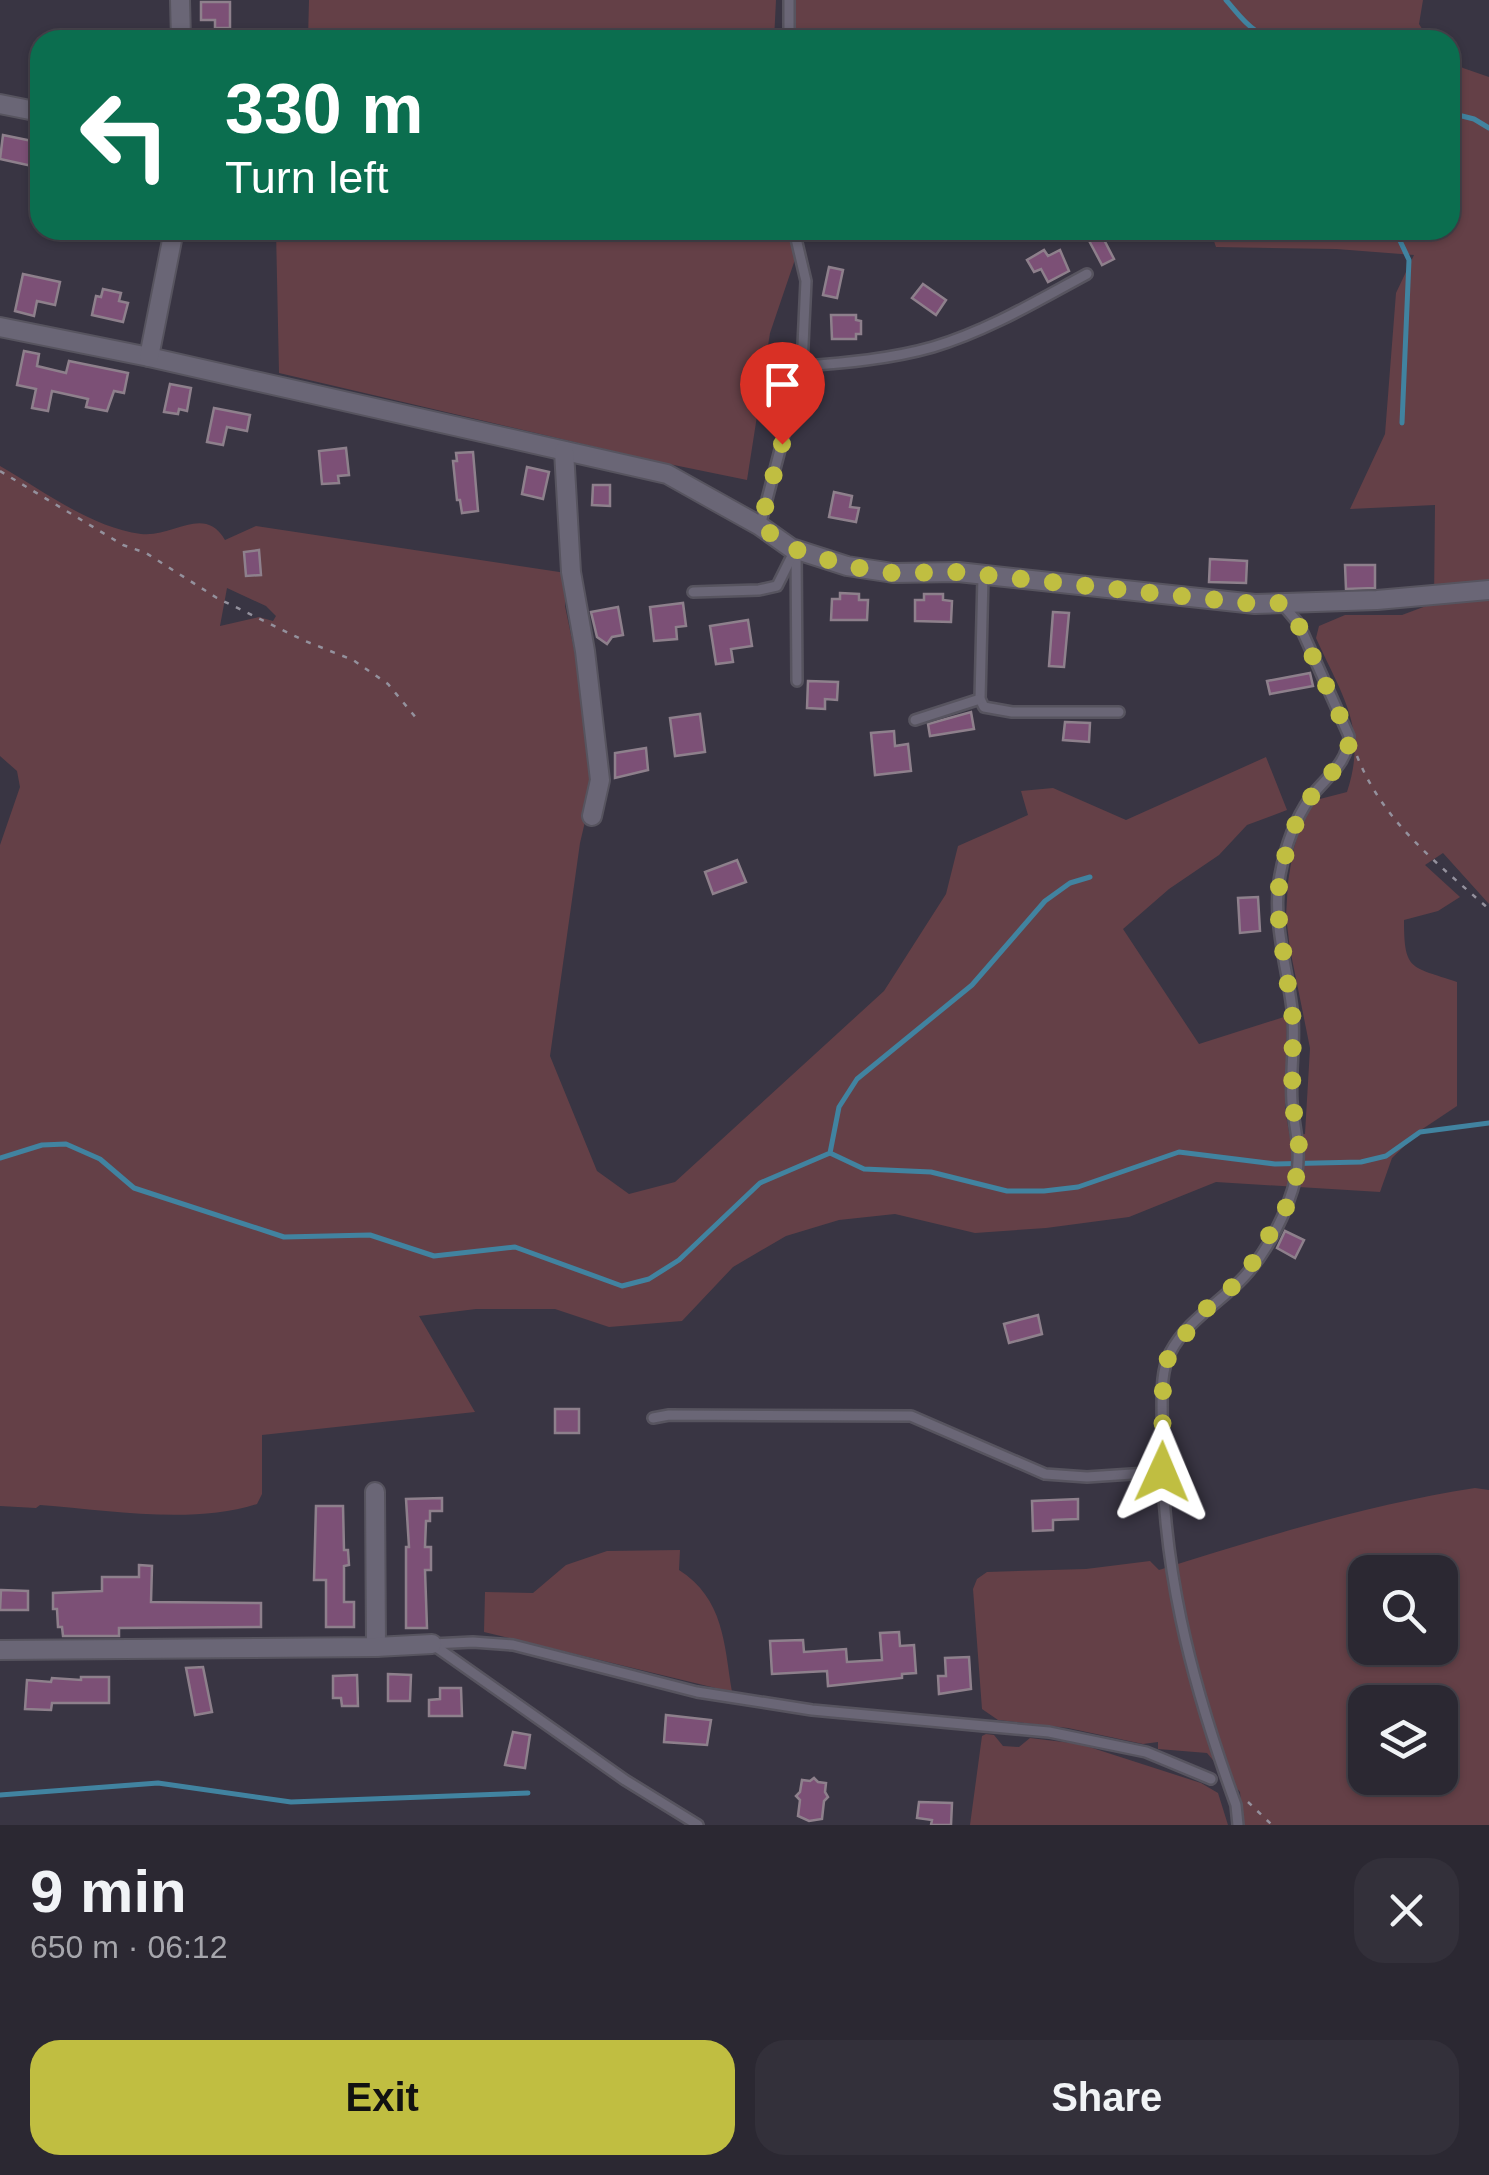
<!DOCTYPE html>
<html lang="en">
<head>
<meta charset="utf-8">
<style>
  body { margin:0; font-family:Arial,sans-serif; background:#33303a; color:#f1f3f6; height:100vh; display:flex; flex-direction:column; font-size:38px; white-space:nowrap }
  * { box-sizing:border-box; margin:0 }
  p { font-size:32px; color:#a6a6ac }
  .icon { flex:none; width:55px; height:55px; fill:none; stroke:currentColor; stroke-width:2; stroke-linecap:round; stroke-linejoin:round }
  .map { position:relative; height:1825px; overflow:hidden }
  .details { display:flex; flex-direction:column; background:#2b2832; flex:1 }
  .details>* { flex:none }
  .hud { position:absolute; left:30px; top:30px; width:1430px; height:210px; border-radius:30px; box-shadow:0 2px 8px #0004,0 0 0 2px #47444d; background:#0b6e4f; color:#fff; overflow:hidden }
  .controls { position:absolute; left:1348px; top:1555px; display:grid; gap:20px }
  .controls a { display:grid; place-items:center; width:110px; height:110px; border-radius:20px; background:#2b2832; box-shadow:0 2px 8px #0004,0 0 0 2px #47444d; font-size:50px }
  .pin { position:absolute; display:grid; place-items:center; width:85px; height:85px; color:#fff; margin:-102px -42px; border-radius:50% 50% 50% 0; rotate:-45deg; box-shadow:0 0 10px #0007 }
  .pin .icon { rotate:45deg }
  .me { position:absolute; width:110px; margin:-55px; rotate:1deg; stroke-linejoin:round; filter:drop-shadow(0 0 8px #0008) }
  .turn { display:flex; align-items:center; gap:35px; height:210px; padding:0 30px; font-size:45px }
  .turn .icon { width:130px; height:130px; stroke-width:2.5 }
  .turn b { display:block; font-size:70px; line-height:85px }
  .round { display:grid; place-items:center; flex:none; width:105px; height:105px; border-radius:30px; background:#33303a }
  .headline { display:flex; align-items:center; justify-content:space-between; height:170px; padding:0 30px }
  h1 { font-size:60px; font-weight:600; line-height:75px }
  .cta { display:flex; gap:20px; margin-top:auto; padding:20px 30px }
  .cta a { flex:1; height:115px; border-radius:30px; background:#c0be41; color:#111; font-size:40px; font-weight:600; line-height:115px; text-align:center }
  .cta a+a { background:#33303a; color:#f1f3f6 }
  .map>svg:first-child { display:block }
</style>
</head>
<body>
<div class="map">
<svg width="1489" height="1825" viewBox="0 0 1489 1825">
  <rect width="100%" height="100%" fill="#393543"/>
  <!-- green -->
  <g fill="#644047" fill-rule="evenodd">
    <path d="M309 0H776L774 40H308Z"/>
    <path d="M792 0H1423L1419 24 1429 40H794Z"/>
    <path d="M1450 58 1463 68 1489 77V904L1443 853 1425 865 1460 897 1438 911 1404 920C1404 972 1411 966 1457 982V1106L1421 1130 1392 1158 1380 1192 1216 1182 1129 1217 1046 1228 975 1233 895 1214 839 1220 786 1236 733 1267 682 1321 609 1327 555 1309H476L419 1316 475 1412 262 1435V1494L257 1504C193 1525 107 1510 40 1505L36 1508 0 1506V845L20 787 17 771 0 756V466C44 491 90 527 141 534 173 538 204 504 225 540L256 526 566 573 565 606 587 712 595 779 580 843 550 1056 597 1171 629 1194 675 1182 884 991 946 894 958 846 1028 815 1021 791 1053 788 1126 820 1266 757 1287 810 1247 825 1219 855 1169 889 1123 929 1199 1044 1287 1016 1285 1110 1290 1137 1305 1134 1310 1048 1290 949 1286 916 1288 882 1293 851 1303 817 1316 800 1347 792C1368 728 1342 696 1316 638L1319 626 1345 615H1402L1434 603 1435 505 1350 509 1385 434 1396 293 1414 255 1336 249 1216 247 1210 230H1450ZM227 588 266 606 276 616 273 621 259 617 220 626Z"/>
    <path d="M276 230H805L770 333 747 480 664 463 279 373Z"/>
    <path d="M1475 1488 1489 1490V1825H1243L1240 1792 1207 1753 1158 1749V1742L1143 1744 1068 1728 998 1720 982 1709 973 1589 977 1579 987 1572 1086 1569 1150 1561 1159 1570C1264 1537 1366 1505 1475 1488ZM1365 1572H1440V1648H1365ZM1365 1702H1440V1778H1365Z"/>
    <path d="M680 1550 679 1570C724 1599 724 1643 732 1692L484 1632 485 1592 533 1593 566 1565 607 1551Z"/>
    <path d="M986 1734 994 1735 1003 1746 1019 1747 1030 1738 1080 1744 1201 1783 1218 1793 1228 1825H970L982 1736Z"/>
  </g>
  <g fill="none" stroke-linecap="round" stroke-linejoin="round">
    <!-- stream -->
    <g stroke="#4183a0" stroke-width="5">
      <path d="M1226 0C1235 10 1244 23 1255 30 1280 46 1316 26 1343 40"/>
      <path d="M1450 113 1474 119 1489 128"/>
      <path d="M1395 230 1409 260 1402 423"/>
      <path d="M830 1153 864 1169 931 1172 1007 1191H1044L1078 1187 1179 1152 1275 1164 1361 1162 1386 1156 1420 1132 1489 1123"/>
      <path d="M0 1158 42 1145 66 1144 100 1159 134 1188 284 1237 370 1235 434 1256 515 1247 622 1286 649 1279 679 1260 760 1183 830 1153 839 1107 857 1079 972 985 1045 901 1070 883 1090 877"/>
      <path d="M0 1795 158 1783 291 1802 528 1793"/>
    </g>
  </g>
  <!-- building -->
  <g fill="#7c5076" stroke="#8e808c" stroke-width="2.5">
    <path d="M201 2H230V28H215V20H201Z"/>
    <path d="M3 135 37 142 32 166 0 159Z"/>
    <path d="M1099 230 1114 259 1102 265 1086 235Z"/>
    <path d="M1044 250 1048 256 1060 250 1069 271 1048 282 1041 269 1034 272 1027 260Z"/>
    <path d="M829 267 843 270 837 298 823 295Z"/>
    <path d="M23 274 60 282 55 305 37 301 34 316 15 311Z"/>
    <path d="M923 284 946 300 936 315 912 298Z"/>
    <path d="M103 289 121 293 119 301 128 303 123 322 92 315 96 296 101 297Z"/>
    <path d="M831 315H856V320L861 321V334H856V339H832Z"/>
    <path d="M24 351 39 354 37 366 66 373 69 361 128 373 124 393 114 391 107 411 86 407 88 399 52 391 48 411 32 408 36 389 17 385Z"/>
    <path d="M170 384 191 388 187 411 179 409 178 414 164 412Z"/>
    <path d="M214 408 250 415 247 431 227 427 223 445 207 442Z"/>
    <path d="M346 448 349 475 338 476 339 483 322 484 319 451Z"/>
    <path d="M473 452 478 511 462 513 460 500H457L453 461H457L456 453Z"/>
    <path d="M527 467 549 472 543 499 522 494Z"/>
    <path d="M593 485H610V506L592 505Z"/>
    <path d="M834 492 852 496 850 507 859 508 856 522 829 517Z"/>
    <path d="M259 550 261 575 246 576 244 552Z"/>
    <path d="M1210 559 1247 561 1246 583 1209 582Z"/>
    <path d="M1345 565H1375V588L1346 589Z"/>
    <path d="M840 593 859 594V600H868L867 620H831L832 599H840Z"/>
    <path d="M924 594H943V600L952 601 951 622 915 621V600H924Z"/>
    <path d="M683 603 686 626 676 627 677 639 654 641 650 607Z"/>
    <path d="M618 607 623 635 612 637 607 644 597 637 591 612Z"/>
    <path d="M1053 612 1069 613 1064 667 1049 666Z"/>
    <path d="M748 620 752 646 731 649 733 662 716 664 710 626Z"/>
    <path d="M1310 673 1313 686 1270 694 1267 681Z"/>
    <path d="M808 681 838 682 837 700 825 699V709L807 708Z"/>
    <path d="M971 712 974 729 930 736 928 724Z"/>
    <path d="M700 714 705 752 675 756 670 718Z"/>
    <path d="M1065 722 1090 723 1089 742 1063 740Z"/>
    <path d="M894 731 895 746 908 744 911 771 875 775 871 733Z"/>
    <path d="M646 748 648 770 615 778V753Z"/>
    <path d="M737 860 746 882 713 894 705 872Z"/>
    <path d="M1258 897 1260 931 1240 933 1238 898Z"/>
    <path d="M1285 1231 1304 1240 1295 1258 1277 1248Z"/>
    <path d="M1038 1315 1042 1334 1009 1343 1004 1324Z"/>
    <rect x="555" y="1409" width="24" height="24"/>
    <path d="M442 1498V1511H430V1521H426L425 1547H431V1570H425L427 1628H406V1547H409L406 1499Z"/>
    <path d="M1078 1499V1519L1053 1520V1530L1033 1531 1032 1501Z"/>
    <path d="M316 1506H343L344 1550H348L349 1565 344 1566V1602H354V1627H326V1580H314Z"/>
    <path d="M139 1565 152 1566 151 1602 261 1603V1627L119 1628V1636H63L62 1627H58L57 1609H53V1593L102 1591V1577H139Z"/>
    <path d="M1 1590 28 1591V1610H0Z"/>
    <path d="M899 1632 900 1646 914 1645 916 1673 902 1674V1678L828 1686 827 1671 772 1674 770 1641 803 1640 804 1652 846 1649 847 1662 882 1660 880 1633Z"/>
    <path d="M969 1657 971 1689 939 1694 938 1676H946L945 1658Z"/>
    <path d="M203 1667 212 1712 195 1715 186 1668Z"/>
    <path d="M388 1674 411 1675 410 1701H388Z"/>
    <path d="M357 1675 358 1706H342L341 1698H333V1676Z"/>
    <path d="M81 1677H109V1703H52L51 1710 25 1709 27 1680 51 1682 52 1678 81 1680Z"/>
    <path d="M440 1688H461L462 1716H429V1700L440 1699Z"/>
    <path d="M666 1715 711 1720 707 1745 664 1742Z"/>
    <path d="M513 1732 530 1735 525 1768 505 1765Z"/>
    <path d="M814 1778 818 1782 826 1783 825 1792 828 1797 824 1801 822 1819 809 1821 798 1816 800 1800 796 1796 800 1792 802 1780 810 1781Z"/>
    <path d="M919 1802 952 1803 951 1825H931L932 1820 917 1818Z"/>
  </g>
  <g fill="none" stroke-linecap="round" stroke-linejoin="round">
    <!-- lane casing -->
    <g stroke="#57545f" stroke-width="14">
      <g id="lane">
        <path d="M789 40V0"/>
        <path d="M802 366C845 363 891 359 933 347 987 331 1037 301 1087 274"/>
        <path d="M760 526 802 366 806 281 794 230"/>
        <path d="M796 550 797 681"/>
        <path d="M983 576 980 699 984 707 1012 712H1119"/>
        <path d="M693 592 759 590 777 586 794 552"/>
        <path d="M915 720 980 699"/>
        <path d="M653 1418 669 1415 911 1416 1045 1474 1087 1477 1162 1472"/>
        <path d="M432 1644 473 1642 513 1645 697 1692 812 1710 1049 1732 1146 1752 1211 1779"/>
        <path d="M432 1644 625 1780 698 1825"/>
        <path d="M1238 1825 1236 1805C1190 1679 1160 1562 1162 1427 1163 1404 1159 1375 1170 1353 1187 1320 1220 1303 1244 1277 1268 1251 1288 1211 1296 1177 1302 1151 1294 1128 1292 1102 1290 1074 1295 1046 1293 1018 1289 972 1271 921 1280 875 1285 848 1294 821 1310 798 1326 777 1348 764 1349 736L1299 624 1283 605"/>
      </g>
    </g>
    <!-- street casing -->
    <g stroke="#57545f" stroke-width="22">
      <g id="street">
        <path d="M180 0 181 40"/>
        <path d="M0 104 40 112"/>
        <path d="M0 327 149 357 667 474 760 526 791 548 847 566 893 573 958 572 1255 604 1377 600 1489 590"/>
        <path d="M149 357 174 230"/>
        <path d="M564 451 571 572 585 651 600 780 592 816"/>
        <path d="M375 1492 376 1647"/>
        <path d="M0 1650 376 1647 432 1644"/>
      </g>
    </g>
    <!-- path -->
    <g stroke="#94919d" stroke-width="2.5" stroke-dasharray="5 8" stroke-linecap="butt">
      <path d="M0 471 123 545 146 553 217 598 305 641 353 660 388 684 417 719"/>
      <path d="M1357 756C1383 822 1438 864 1489 909"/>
      <path d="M1248 1802 1272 1825"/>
    </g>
    <!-- lane -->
    <use href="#lane" stroke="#6a6676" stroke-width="9"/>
    <!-- street -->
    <use href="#street" stroke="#6a6676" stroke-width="18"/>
  </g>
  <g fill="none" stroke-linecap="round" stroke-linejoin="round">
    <!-- route -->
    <path stroke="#c0be41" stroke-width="18" stroke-dasharray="0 32.4" d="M782 444 760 526 791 548 847 566 893 573 958 572 1255 604 1281 603 1298 624 1349 736 1348 754 1310 798 1292 831 1279 879V922L1293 1020 1292 1101 1299 1141 1297 1174 1288 1204 1244 1277 1208 1307 1169 1354 1163 1378 1162 1472"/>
  </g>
</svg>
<div class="controls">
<a><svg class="icon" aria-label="search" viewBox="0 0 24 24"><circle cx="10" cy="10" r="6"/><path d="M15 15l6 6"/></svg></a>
<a><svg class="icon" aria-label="layers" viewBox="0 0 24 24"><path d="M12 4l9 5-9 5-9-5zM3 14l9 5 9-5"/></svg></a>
</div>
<div class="pin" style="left:782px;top:444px;background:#d93025"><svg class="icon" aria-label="arrive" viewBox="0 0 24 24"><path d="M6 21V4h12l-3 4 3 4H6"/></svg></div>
<svg class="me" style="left:1162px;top:1472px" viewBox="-20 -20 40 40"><path d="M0-17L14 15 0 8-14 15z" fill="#c0be41" stroke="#fff" stroke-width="4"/></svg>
<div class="hud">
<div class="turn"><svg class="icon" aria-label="left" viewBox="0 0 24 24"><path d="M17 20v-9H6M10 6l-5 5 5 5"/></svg><div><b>330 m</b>Turn left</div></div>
</div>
</div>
<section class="details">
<div class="headline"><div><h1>9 min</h1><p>650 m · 06:12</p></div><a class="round"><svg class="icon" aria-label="close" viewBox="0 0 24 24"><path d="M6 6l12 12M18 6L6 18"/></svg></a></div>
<div class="cta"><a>Exit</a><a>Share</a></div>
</section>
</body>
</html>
